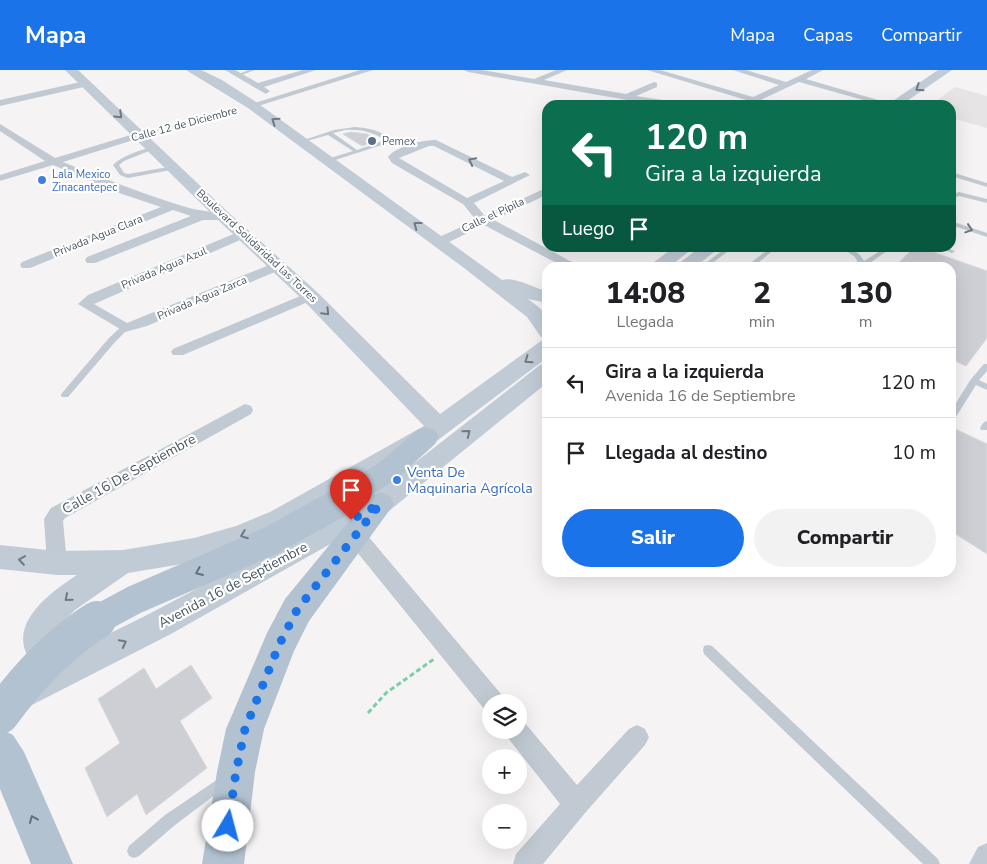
<!DOCTYPE html>
<html lang="es">
<head>
<meta charset="utf-8">
<style>
  body { margin:0; font-family:"Nunito Sans",sans-serif; background:#f2f2f2; color:#202124; height:100vh; display:flex; flex-direction:column; font-size:19px; white-space:nowrap }
  * { box-sizing:border-box; margin:0 }
  p { font-size:16px; color:#757577 }
  .icon { flex:none; width:28px; height:28px; fill:none; stroke:currentColor; stroke-width:2; stroke-linecap:round; stroke-linejoin:round }
  .map { position:relative; flex:1; overflow:hidden }
  .drawer { position:absolute; left:542px; top:192px; width:414px; height:315px; display:flex; flex-direction:column; background:#fff; border-radius:15px; box-shadow:0 5px 20px #0002 }
  .drawer>* { flex:none }
  .banner { position:absolute; left:542px; top:30px; width:414px; height:152px; border-radius:15px; box-shadow:0 5px 20px #0002; background:#0b6e4f; color:#fff; overflow:hidden }
  .controls { position:absolute; left:482px; top:624px; display:grid; gap:10px }
  .controls a { display:grid; place-items:center; width:45px; height:45px; border-radius:50%; background:#fff; box-shadow:0 5px 20px #0002; font-size:25px }
  .pin { position:absolute; display:grid; place-items:center; width:42px; height:42px; color:#fff; margin:-51px -21px; border-radius:50% 50% 50% 0; rotate:-45deg; box-shadow:0 0 5px #0007 }
  .pin .icon { rotate:45deg }
  .me { position:absolute; width:55px; margin:-28px; rotate:8deg; stroke-linejoin:round; filter:drop-shadow(0 0 4px #0008) }
  .turn { display:flex; align-items:center; gap:18px; height:105px; padding:0 20px; font-size:22px }
  .turn .icon { width:65px; height:65px; stroke-width:2.5 }
  .turn b { display:block; font-size:35px; line-height:42px }
  .then { display:flex; align-items:center; height:48px; padding:0 20px; background:#0003; gap:10px; font-size:19px }
  .eta { display:flex; justify-content:space-evenly; align-items:center; height:85px; text-align:center }
  .eta b { font-size:30px; font-weight:800; line-height:35px }
  .button { display:flex; gap:10px; margin-top:auto; padding:10px 20px }
  .button a { flex:1; height:58px; border-radius:30px; background:#1a73e8; color:#fff; font-size:20px; font-weight:800; line-height:58px; text-align:center }
  .button a+a { background:#f2f2f2; color:#202124 }
  ul { padding:0; list-style:none }
  li { display:flex; align-items:center; gap:15px; height:70px; padding:0 20px; border-top:1px solid #e0e0e0 }
  li div { flex:1 }
  li b { display:block; font-size:19px }
  li em { font-style:normal }
  header { display:flex; align-items:center; gap:30px; box-sizing:border-box; height:70px; padding:0 25px; background:#1a73e8; color:#fff }
  header strong { font-size:24px }
  nav { display:flex; gap:28px; margin-inline-start:auto; font-size:18px }
  .map>svg:first-child { display:block }
</style>
</head>
<body>
<header>
<strong>Mapa</strong>
<nav><a>Mapa</a><a>Capas</a><a>Compartir</a></nav>
</header>
<div class="map">
<svg width="987" height="794" viewBox="0 0 987 794">
  <rect width="100%" height="100%" fill="#f5f3f3"/>
  <!-- education -->
  <path fill="#e6e4e5" d="M955 17 987 26V58L951 48V35H931Z"/>
  <!-- building -->
  <g fill="#cdcfd5" stroke="#d7d9de">
    <path d="M351 62 367 64 378 70 362 76 343 64Z"/>
    <path d="M914 178H922L987 201V268L966 296 951 289V198H893Z"/>
    <path d="M951 357 987 374V484L951 461Z"/>
    <path d="M191 595 212 628 180 651 207 698 146 745 137 724 107 747 85 698 120 673 98 629 144 598 156 619Z"/>
  </g>
  <g fill="none" stroke-linecap="round" stroke-linejoin="round">
    <!-- path-far1 -->
    <path stroke="#7ad0a6" stroke-width="1" stroke-dasharray="2 1" stroke-linecap="butt" d="M154 61 236 40"/>
    <!-- path -->
    <path stroke="#7ad0a6" stroke-width="3" stroke-dasharray="5 3" stroke-linecap="butt" d="M368 643 386 623 434 589"/>
    <!-- service -->
    <g fill="#c1cad2" fill-rule="evenodd">
      <path d="M249 0H255L239 6 236 5Z"/>
      <path d="M355 57C367 58 383 60 390 70L385 74 329 92 327 91V89L353 81 328 65 303 72 301 71 334 60ZM345 60C360 59 373 62 385 70L357 80 333 63Z"/>
      <path d="M152 77H154V79L124 91 119 95 124 103 128 104 174 96 176 97V99L128 108 120 105 113 95C123 85 139 81 152 77Z"/>
      <path d="M951 102 987 113V117L951 106Z"/>
      <path d="M959 122 987 129V133L959 126 951 129V125Z"/>
      <path d="M951 151 987 163V167L951 155Z"/>
      <path d="M726 178H732L714 192 723 198H714L710 195 707 198H699Z"/>
      <path d="M770 178H776L752 198H744Z"/>
      <path d="M842 178C851 177 860 183 864 191L885 178H891L863 198H855L859 195 855 187Z"/>
      <path d="M939 178H947L955 181 952 183Z"/>
      <path d="M122 256H128L129 258 115 272 68 327H62L61 325 62 323 109 268Z"/>
      <path d="M984 294H987V301L979 310 987 314V320L976 315 954 350 951 351V341L971 309Z"/>
      <path d="M987 351V360H981L980 358C982 355 983 352 987 351Z"/>
      <path d="M708 575 712 576 938 789 940 794H923L704 584 703 580 704 576Z"/>
      <path d="M224 705 228 707 230 711 228 715 175 755 139 786 134 788 129 786 127 781 129 776 165 745Z"/>
    </g>
    <!-- minor -->
    <g fill="#c1cad2" fill-rule="evenodd">
      <path d="M225 0H235L258 13 303 0H316L264 17 270 21 266 24Z"/>
      <path d="M360 0H373L255 37H249L248 35Z"/>
      <path d="M464 0H482L534 9 556 0H567L544 10 626 24 654 12 657 13V17L636 26 676 32 680 35C651 35 622 29 593 24 551 16 510 10 468 2Z"/>
      <path d="M647 0H660L753 27 779 15 733 0H746L786 12 812 0H823L806 9 895 35H881L799 12 750 35H741L742 32 746 30Z"/>
      <path d="M85 11 88 12V16L0 36V30Z"/>
      <path d="M0 54 55 88 137 63H143V67L63 92C105 109 146 125 189 138 199 141 226 143 230 147L224 150H203L95 193H87L85 190 87 187 191 146 173 140 30 198H22L20 195 22 192 161 137 122 124 53 95 0 111V105L45 91 0 61Z"/>
      <path d="M436 70 512 107 525 102 530 105 474 133 485 146 548 117V124L494 150 583 198H566L484 155 443 175H435L433 172 435 169 476 150 463 134 392 93 388 87C397 76 422 70 436 70ZM429 76H434L504 111 467 128 399 88Z"/>
      <path d="M243 160 247 161 249 164 247 167 94 234 127 253 274 193H282L284 196 282 199 147 256 125 262 78 234 88 225Z"/>
      <path d="M310 222 315 223 317 226 315 229 183 285H173L171 282 173 279Z"/>
      <path d="M245 334 251 336 253 340 251 344 65 448 63 451 67 493 64 499 57 502 50 499 47 493 44 449 51 438Z"/>
      <path d="M355 457 362 459 501 624 504 632H491V643L485 640 348 471 345 465 348 459Z"/>
      <path d="M519 649 524 652 577 715 629 659 637 655 645 659 649 667 645 675 585 743 543 794H513L516 784 560 734 508 668 504 660H519Z"/>
      <path d="M987 773V794H969L978 777Z"/>
    </g>
    <!-- secondary -->
    <g fill="#c1cbd6" fill-rule="evenodd">
      <path d="M65 0H78L230 144 317 222 440 344 541 271 548 269V287L434 373 288 458 251 474 194 492 128 503 75 540 62 553 53 569 58 576 72 582 147 545 371 427 540 295 548 293V312L389 441 169 565 26 638 14 634 10 622 14 610 38 599C31 594 28 588 25 580 14 548 54 520 77 505H57L0 499V475L57 481 123 480 194 468 236 456 270 442 424 356 303 230 218 150Z"/>
      <path d="M186 0H201L222 10 256 32 502 210C516 206 534 219 548 221V233L528 229C548 244 548 244 548 268L541 267 527 247 464 198 248 38Z"/>
      <path d="M938 0H952L901 35H887Z"/>
      <path d="M673 178H693L668 198H646Z"/>
      <path d="M699 178H719L694 198H673Z"/>
    </g>
    <!-- primary -->
    <g fill="#b3c2d1" fill-rule="evenodd">
      <path d="M426 357 435 360 439 367 435 374 400 406 373 425 380 422 390 426 394 434 309 551 294 581 264 659 255 702 244 794H202L217 702 226 659 267 563 285 529 368 428C354 438 344 448 327 442L323 434 327 426 380 392 417 360Z"/>
      <path d="M0 659 13 665 24 682 73 794H31L0 719Z"/>
    </g>
    <!-- primary-bridge-far1 -->
    <path stroke="#b3c2d1" stroke-width="29" d="M95 551 134 530 270 471 337 434"/>
    <!-- primary-bridge -->
    <path stroke="#b3c2d1" stroke-width="38" d="M0 645C27 608 58 574 97 550"/>
  </g>
  <!-- one-way arrows -->
  <defs><path id="oneway-chevron" d="M-2-3.5L2.5 0L-2 3.5" fill="none" stroke-width="1.6" stroke-linecap="round" stroke-linejoin="round" transform="scale(1.25)"/></defs>
  <g stroke="#6e7984">
    <use href="#oneway-chevron" transform="translate(919 18) rotate(146)"/>
    <use href="#oneway-chevron" transform="translate(119 45) rotate(44)"/>
    <use href="#oneway-chevron" transform="translate(275 51) rotate(-145)"/>
    <use href="#oneway-chevron" transform="translate(417 155) rotate(-143)"/>
    <use href="#oneway-chevron" transform="translate(326 242) rotate(46)"/>
    <use href="#oneway-chevron" transform="translate(528 290) rotate(145)"/>
    <use href="#oneway-chevron" transform="translate(467 363) rotate(-39)"/>
    <use href="#oneway-chevron" transform="translate(244 465) rotate(159)"/>
    <use href="#oneway-chevron" transform="translate(22 490) rotate(-172)"/>
    <use href="#oneway-chevron" transform="translate(68 528) rotate(139)"/>
    <use href="#oneway-chevron" transform="translate(123 573) rotate(-27)"/>
  </g>
  <g stroke="#6e7983">
    <use href="#oneway-chevron" transform="translate(472 91) rotate(-153)"/>
    <use href="#oneway-chevron" transform="translate(969 159) rotate(18)"/>
  </g>
  <g stroke="#64717d">
    <use href="#oneway-chevron" transform="translate(199 502) rotate(157)"/>
    <use href="#oneway-chevron" transform="translate(33 749) rotate(-113)"/>
  </g>
  <g fill="none" stroke-linecap="round" stroke-linejoin="round">
    <!-- route -->
    <path stroke="#1a73e8" stroke-width="9" stroke-dasharray="0 16.2" d="M228 756 236 702 245 659 279 575 297 540 380 434 351 450"/>
  </g>
  <!-- markers -->
  <circle fill="#5c6f8a" stroke="#fff" stroke-width="2" cx="372" cy="71" r="5"/>
  <g fill="#3f7fe0" stroke="#fff" stroke-width="2">
    <circle cx="42" cy="110" r="5"/>
    <circle cx="397" cy="410" r="5"/>
  </g>
  <g text-anchor="middle" dominant-baseline="central" stroke-width="4.5" stroke-linejoin="round" paint-order="stroke">
    <!-- far-street labels -->
    <g font-size="11" fill="#4a5661" stroke="#fff">
      <text transform="translate(184 54) rotate(-15)">Calle 12 de Diciembre</text>
      <text transform="translate(493 145) rotate(-25)">Calle el Pípila</text>
      <text transform="translate(98 166) rotate(-22)">Privada Agua Clara</text>
      <text transform="translate(257 176) rotate(43)">Boulevard Solidaridad las Torres</text>
      <text transform="translate(164 198) rotate(-23)">Privada Agua Azul</text>
      <text transform="translate(202 228) rotate(-23)">Privada Agua Zarca</text>
    </g>
    <!-- far-service labels -->
    <g font-size="11" fill="#4e5e75" stroke="#fff" text-anchor="start">
      <text x="382" y="71">Pemex</text>
    </g>
    <!-- far-shop labels -->
    <g font-size="11" fill="#366cbe" stroke="#fff" text-anchor="start">
      <text x="52" y="104">Lala Mexico<tspan x="52" dy="13">Zinacantepec</tspan></text>
    </g>
    <!-- shop labels -->
    <g font-size="14" fill="#366cbe" stroke="#fff" text-anchor="start">
      <text x="407" y="402">Venta De<tspan x="407" dy="16">Maquinaria Agrícola</tspan></text>
    </g>
    <!-- street labels -->
    <g font-size="14" fill="#4a5661" stroke="#fff">
      <text transform="translate(129 404) rotate(-29)">Calle 16 De Septiembre</text>
      <text transform="translate(233 515) rotate(-28)">Avenida 16 de Septiembre</text>
    </g>
  </g>
</svg>
<div class="controls">
<a><svg class="icon" aria-label="layers" viewBox="0 0 24 24"><path d="M12 4l9 5-9 5-9-5zM3 14l9 5 9-5"/></svg></a>
<a>+</a>
<a>−</a>
</div>
<div class="pin" style="left:351px;top:450px;background:#d93025"><svg class="icon" aria-label="arrive" viewBox="0 0 24 24"><path d="M6 21V4h12l-3 4 3 4H6"/></svg></div>
<svg class="me" style="left:228px;top:756px" viewBox="-20 -20 40 40"><circle r="19" fill="#fff"/><path d="M0-13L10 11 0 6-10 11z" fill="#1a73e8"/></svg>
<div class="banner">
<div class="turn"><svg class="icon" aria-label="left" viewBox="0 0 24 24"><path d="M17 20v-9H6M10 6l-5 5 5 5"/></svg><div><b>120 m</b>Gira a la izquierda</div></div>
<div class="then">Luego<svg class="icon" aria-label="arrive" viewBox="0 0 24 24"><path d="M6 21V4h12l-3 4 3 4H6"/></svg></div>
</div>
<section class="drawer">
<div class="eta">
<div><b>14:08</b><p>Llegada</p></div>
<div><b>2</b><p>min</p></div>
<div><b>130</b><p>m</p></div>
</div>
<ul>
<li><svg class="icon" aria-label="left" viewBox="0 0 24 24"><path d="M17 20v-9H6M10 6l-5 5 5 5"/></svg><div><b>Gira a la izquierda</b><p>Avenida 16 de Septiembre</p></div><em>120 m</em></li>
<li><svg class="icon" aria-label="arrive" viewBox="0 0 24 24"><path d="M6 21V4h12l-3 4 3 4H6"/></svg><div><b>Llegada al destino</b></div><em>10 m</em></li>
</ul>
<div class="button"><a>Salir</a><a>Compartir</a></div>
</section>
</div>
</body>
</html>
